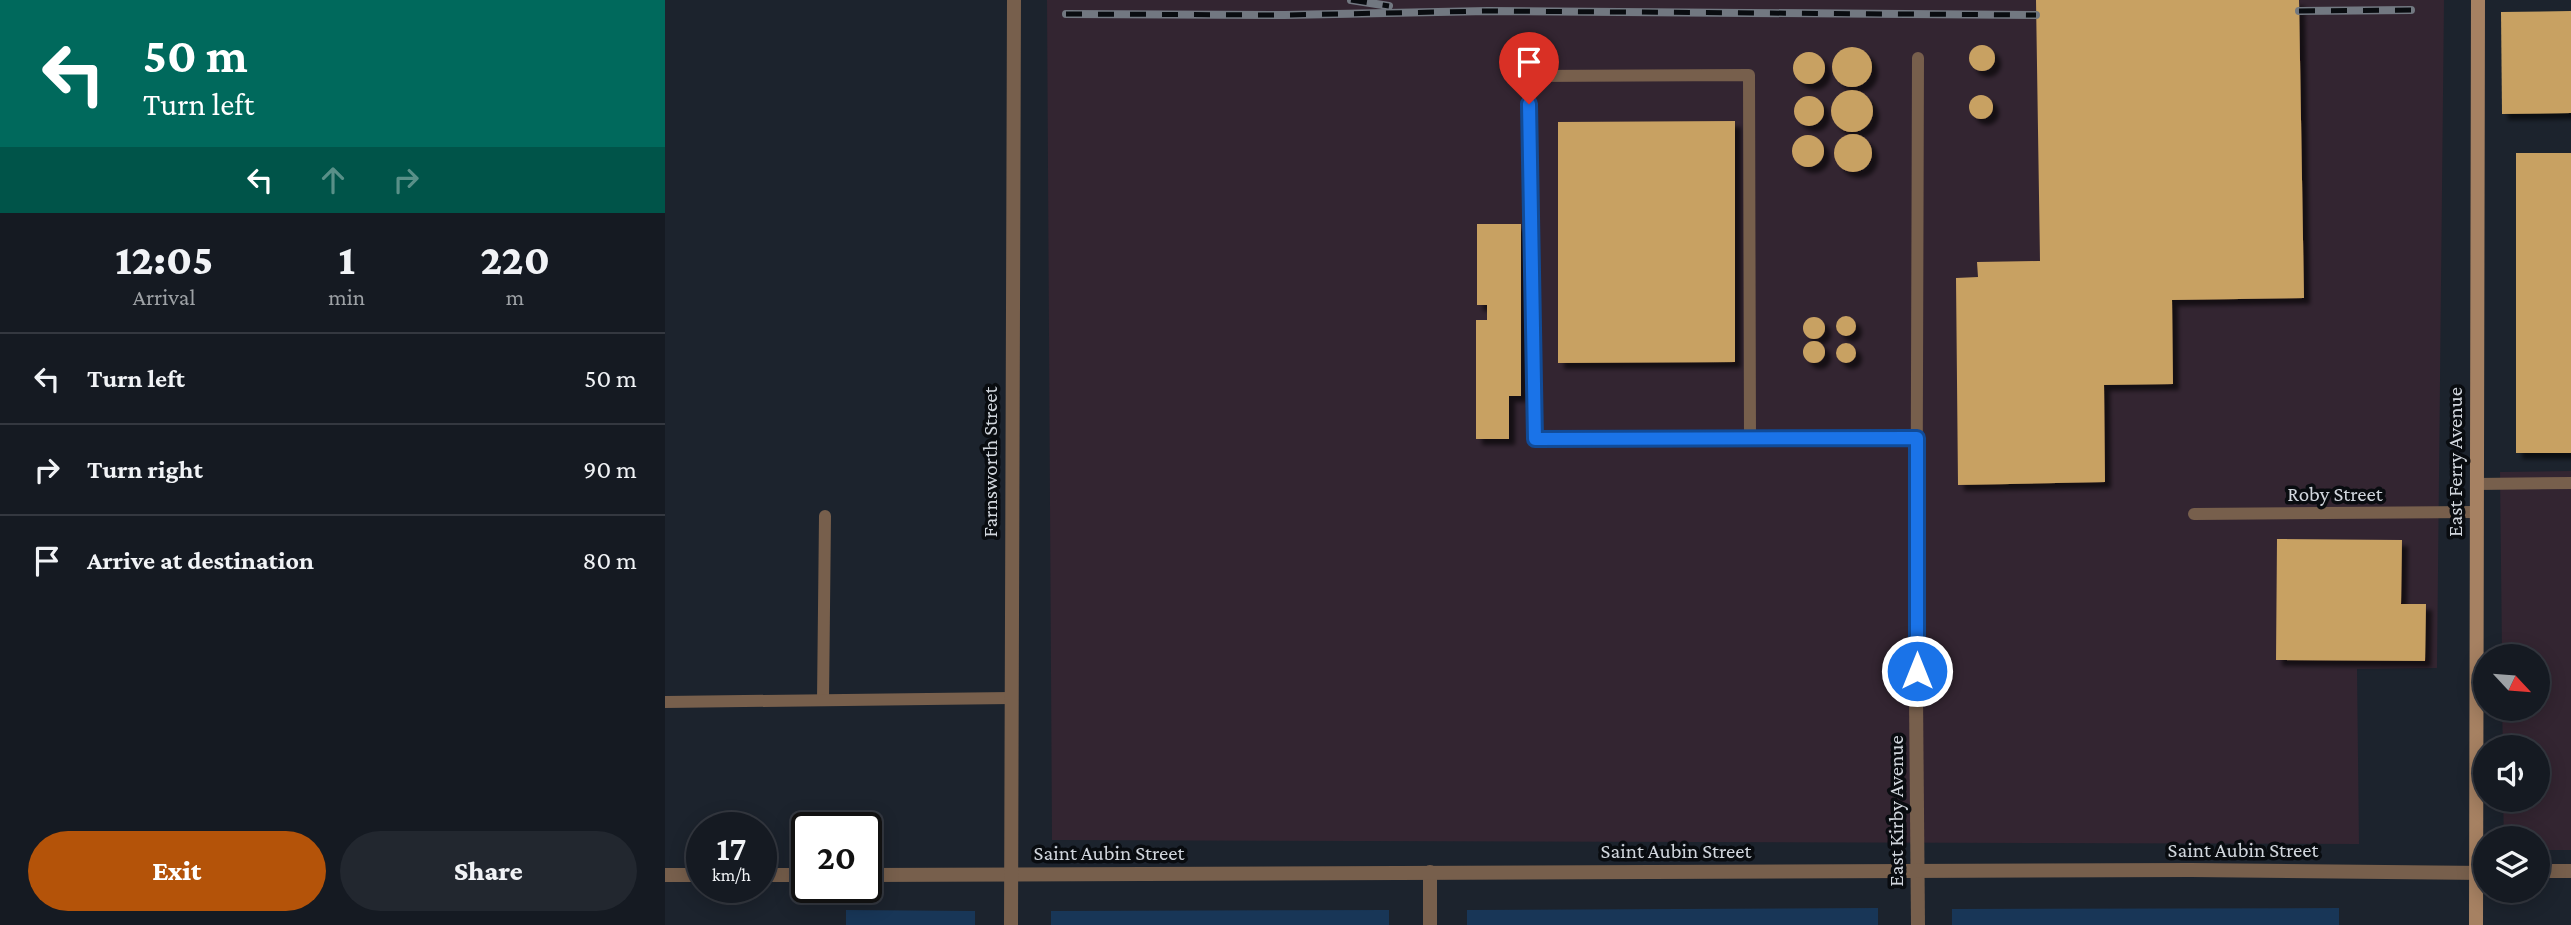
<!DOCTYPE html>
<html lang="en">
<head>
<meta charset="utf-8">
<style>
  body { margin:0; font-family:"Crimson Pro",serif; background:#22272f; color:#f1f3f6; height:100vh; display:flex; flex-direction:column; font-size:26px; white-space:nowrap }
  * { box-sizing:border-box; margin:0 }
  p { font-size:23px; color:#9da1a5 }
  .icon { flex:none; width:38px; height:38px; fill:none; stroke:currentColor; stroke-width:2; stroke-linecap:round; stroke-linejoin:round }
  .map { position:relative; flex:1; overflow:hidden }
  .drawer { display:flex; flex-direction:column; background:#151a22; width:665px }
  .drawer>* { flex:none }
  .guide { background:#00695c; color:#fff; overflow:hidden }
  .needle { width:46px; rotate:116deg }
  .tools { position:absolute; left:1808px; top:644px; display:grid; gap:14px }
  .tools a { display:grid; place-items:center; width:77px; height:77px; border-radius:50%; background:#151a22; box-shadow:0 4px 18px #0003,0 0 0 2px #343840; font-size:35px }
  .speed { position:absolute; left:21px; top:812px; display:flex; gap:14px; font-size:35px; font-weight:700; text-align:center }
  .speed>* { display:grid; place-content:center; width:91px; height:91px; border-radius:50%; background:#151a22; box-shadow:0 4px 18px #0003,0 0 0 2px #343840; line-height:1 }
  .speed small { font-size:18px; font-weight:400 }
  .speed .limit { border:4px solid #111; border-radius:10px; background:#fff; color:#111 }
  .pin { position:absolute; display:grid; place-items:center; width:60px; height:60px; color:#fff; margin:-72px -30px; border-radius:50% 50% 50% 0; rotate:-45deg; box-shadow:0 0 7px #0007 }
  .pin .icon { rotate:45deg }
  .me { position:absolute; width:77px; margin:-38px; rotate:0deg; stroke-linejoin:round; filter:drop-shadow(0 0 5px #0008) }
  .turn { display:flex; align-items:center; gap:24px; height:147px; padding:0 28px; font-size:32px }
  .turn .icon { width:91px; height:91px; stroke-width:2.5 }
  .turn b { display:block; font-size:49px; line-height:60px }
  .lanes { display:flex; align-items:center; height:66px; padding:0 28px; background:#0003; justify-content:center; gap:35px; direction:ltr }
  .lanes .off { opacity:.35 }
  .eta { display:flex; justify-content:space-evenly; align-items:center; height:119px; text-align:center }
  .eta b { font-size:42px; font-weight:800; line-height:49px }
  .action { display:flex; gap:14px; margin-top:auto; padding:14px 28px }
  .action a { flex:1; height:80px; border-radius:42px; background:#b45309; color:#fff; font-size:28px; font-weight:800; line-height:80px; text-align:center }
  .action a+a { background:#22272f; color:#f1f3f6 }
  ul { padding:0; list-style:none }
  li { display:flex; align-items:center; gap:21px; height:91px; padding:0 28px; border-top:2px solid #343840 }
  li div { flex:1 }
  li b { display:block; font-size:26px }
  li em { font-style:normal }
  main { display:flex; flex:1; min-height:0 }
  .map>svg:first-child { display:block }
</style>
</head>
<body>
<main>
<section class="drawer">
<div class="guide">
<div class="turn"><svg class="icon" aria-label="left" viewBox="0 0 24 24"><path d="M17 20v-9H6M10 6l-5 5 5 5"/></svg><div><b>50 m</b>Turn left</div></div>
<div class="lanes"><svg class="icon" aria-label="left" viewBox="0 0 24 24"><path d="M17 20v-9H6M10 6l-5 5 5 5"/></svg><svg class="icon off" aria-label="ahead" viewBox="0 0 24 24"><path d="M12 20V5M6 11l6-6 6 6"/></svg><svg class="icon off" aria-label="right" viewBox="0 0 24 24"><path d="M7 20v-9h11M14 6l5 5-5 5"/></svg></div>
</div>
<div class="eta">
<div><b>12:05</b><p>Arrival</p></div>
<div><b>1</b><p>min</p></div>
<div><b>220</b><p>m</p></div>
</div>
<ul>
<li><svg class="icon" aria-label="left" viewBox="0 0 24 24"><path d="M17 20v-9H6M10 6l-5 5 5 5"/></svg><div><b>Turn left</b></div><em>50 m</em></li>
<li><svg class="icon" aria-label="right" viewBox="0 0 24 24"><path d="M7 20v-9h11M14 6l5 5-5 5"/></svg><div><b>Turn right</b></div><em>90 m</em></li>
<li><svg class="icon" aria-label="arrive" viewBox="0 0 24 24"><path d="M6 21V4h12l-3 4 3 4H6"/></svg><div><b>Arrive at destination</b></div><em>80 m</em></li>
</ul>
<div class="action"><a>Exit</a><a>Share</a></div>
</section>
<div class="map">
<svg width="1906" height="925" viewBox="0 0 1906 925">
  <defs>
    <filter id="shadow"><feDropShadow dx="6" dy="6" stdDeviation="2" flood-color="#0009"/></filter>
  </defs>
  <rect width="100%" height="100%" fill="#1c232d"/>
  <!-- industrial -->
  <g fill="#332531">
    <path d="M382 0H1779L1772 668 1692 669 1694 844 387 840Z"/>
    <path d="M1906 471V850H1873L1872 838H1839L1838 800H1872V747H1838L1837 709H1872V656H1837L1835 472Z"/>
  </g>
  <!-- green -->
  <g fill="#183657">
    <path d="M1213 908V925H802V910Z"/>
    <path d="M1674 908V925H1287V909Z"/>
    <path d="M181 910 310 911V925H181Z"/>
    <path d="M724 910V925H386V911Z"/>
  </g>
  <!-- building -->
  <g fill="#c8a162" filter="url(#shadow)">
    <path d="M1371 0H1634L1639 298 1507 300 1508 384 1439 385 1440 482 1293 485 1291 278 1313 277 1312 262 1375 261Z"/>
    <path d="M1906 11V113L1837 114 1836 12Z"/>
    <circle cx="1317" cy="58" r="13"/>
    <circle cx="1187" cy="67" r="20"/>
    <circle cx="1144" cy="68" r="16"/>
    <circle cx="1187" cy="111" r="21"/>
    <circle cx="1316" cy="107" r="12"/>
    <circle cx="1144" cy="111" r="15"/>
    <path d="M1070 121V362L893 363V122Z"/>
    <circle cx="1188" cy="153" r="19"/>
    <circle cx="1143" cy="151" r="16"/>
    <rect x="1851" y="153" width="55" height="300"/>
    <path d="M812 224H856V396H844V439H811V320H822V305H812Z"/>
    <circle cx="1181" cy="326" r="10"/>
    <circle cx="1149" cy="328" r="11"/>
    <circle cx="1149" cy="352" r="11"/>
    <circle cx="1181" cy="353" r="10"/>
    <path d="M1612 539 1737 540 1736 604H1761L1760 661 1611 660Z"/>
  </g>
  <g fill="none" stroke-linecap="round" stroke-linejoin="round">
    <!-- lane -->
    <g stroke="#775f4c" stroke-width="12">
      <path d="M1085 438 1084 75 864 76 870 439 1252 438"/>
      <path d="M1811 484 1906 483"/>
      <path d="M1529 514 1811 512"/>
      <path d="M1251 697 1253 58"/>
      <path d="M158 700 160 516"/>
      <path d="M0 702 346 698"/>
    </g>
    <!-- street -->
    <g stroke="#775f4c" stroke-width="14">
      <path d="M1251 697 1253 925"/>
      <path d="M1872 871H1906"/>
      <path d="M765 872V925"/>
      <path d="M0 875H37"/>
      <path d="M96 875H142"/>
      <path d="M201 875 1526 870 1820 873"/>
      <path d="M346 925 349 0"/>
    </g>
    <!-- secondary -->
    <path stroke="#a68162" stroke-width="14" d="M1811 925 1813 0"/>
    <!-- rail casing -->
    <g stroke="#727881" stroke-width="8">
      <g id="rail">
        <path d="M686 0 724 6"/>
        <path d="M1634 11 1746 10"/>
        <path d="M401 14 620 15 823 11 1371 15"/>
      </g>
    </g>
    <!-- rail -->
    <use href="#rail" stroke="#090c10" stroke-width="5" stroke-dasharray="16" stroke-linecap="butt"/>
  </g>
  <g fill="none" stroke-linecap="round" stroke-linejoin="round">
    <!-- route casing -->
    <g stroke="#114b97" stroke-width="18">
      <path id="route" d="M864 104 870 439 1252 438V671"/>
    </g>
    <!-- route -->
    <use href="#route" stroke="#1a73e8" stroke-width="12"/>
  </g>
  <g text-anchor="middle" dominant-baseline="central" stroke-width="7" stroke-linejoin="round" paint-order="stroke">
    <!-- street labels -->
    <g font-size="21" fill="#d1d6dd" stroke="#090c10">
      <text transform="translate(325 462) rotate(-90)">Farnsworth Street</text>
      <text transform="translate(1790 462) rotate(-90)">East Ferry Avenue</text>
      <text x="1670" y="494">Roby Street</text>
      <text transform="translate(1231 811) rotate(-90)">East Kirby Avenue</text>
      <text x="1578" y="850">Saint Aubin Street</text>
      <text x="1011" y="851">Saint Aubin Street</text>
      <text x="444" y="853">Saint Aubin Street</text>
    </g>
  </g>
</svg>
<div class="tools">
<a><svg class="needle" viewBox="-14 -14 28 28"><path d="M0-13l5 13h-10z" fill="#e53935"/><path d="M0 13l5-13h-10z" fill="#9da1a5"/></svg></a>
<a><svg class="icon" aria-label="sound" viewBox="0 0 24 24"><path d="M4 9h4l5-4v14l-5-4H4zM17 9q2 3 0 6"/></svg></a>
<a><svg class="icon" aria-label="layers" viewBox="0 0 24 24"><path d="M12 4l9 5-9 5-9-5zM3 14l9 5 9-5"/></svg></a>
</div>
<div class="speed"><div>17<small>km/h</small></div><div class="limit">20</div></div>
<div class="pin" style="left:864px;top:104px;background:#d93025"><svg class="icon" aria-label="arrive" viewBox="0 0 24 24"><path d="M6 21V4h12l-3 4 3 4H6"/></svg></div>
<svg class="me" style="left:1252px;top:671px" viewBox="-20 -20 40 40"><circle r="17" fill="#1a73e8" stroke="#fff" stroke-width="3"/><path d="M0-11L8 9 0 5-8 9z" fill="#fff"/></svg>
</div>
</main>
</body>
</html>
